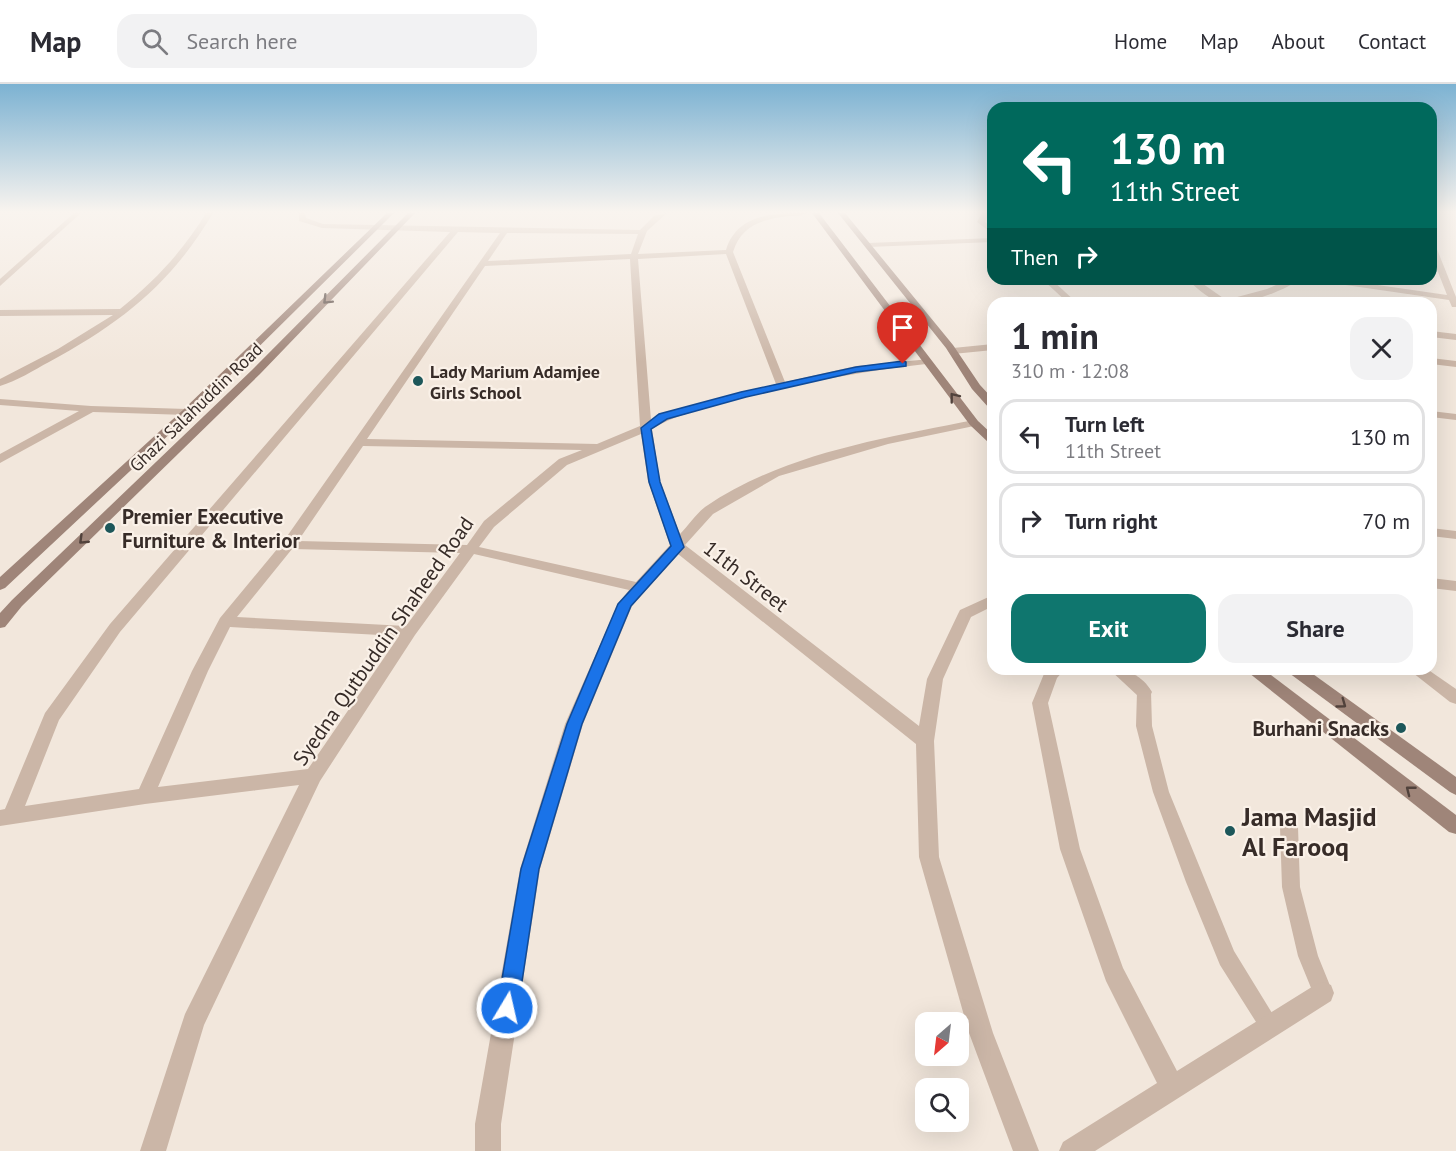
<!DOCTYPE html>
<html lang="en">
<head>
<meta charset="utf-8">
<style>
  body { margin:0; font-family:"PT Sans",sans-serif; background:#f2f2f3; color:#2b2b33; height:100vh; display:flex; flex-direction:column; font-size:22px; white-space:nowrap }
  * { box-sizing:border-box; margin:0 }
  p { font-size:20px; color:#7c7c81 }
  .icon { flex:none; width:33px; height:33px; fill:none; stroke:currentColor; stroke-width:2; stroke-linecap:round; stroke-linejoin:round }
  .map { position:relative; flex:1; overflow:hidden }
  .sheet { position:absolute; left:987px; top:213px; width:450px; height:378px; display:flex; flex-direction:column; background:#fff; border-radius:18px; box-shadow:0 6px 24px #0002 }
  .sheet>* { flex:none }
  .guide { position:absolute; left:987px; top:18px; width:450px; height:183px; border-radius:18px; box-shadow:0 6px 24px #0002; background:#00695c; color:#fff; overflow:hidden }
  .needle { width:39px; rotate:208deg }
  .controls { position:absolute; left:915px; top:928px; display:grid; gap:12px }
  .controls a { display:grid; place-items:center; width:54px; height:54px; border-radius:12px; background:#fff; box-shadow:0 6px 24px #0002; font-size:30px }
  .pin { position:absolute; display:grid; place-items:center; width:51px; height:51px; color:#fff; margin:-62px -26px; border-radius:50% 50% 50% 0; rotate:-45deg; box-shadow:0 0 6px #0007 }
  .pin .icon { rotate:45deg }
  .me { position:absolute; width:66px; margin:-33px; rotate:9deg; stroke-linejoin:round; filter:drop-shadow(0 0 4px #0008) }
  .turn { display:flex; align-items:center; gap:21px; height:126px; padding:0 24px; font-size:27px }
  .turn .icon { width:78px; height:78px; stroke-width:2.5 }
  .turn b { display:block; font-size:42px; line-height:51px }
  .then { display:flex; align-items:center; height:57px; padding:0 24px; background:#0003; gap:12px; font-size:22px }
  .round { display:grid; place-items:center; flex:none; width:63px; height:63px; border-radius:18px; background:#f2f2f3 }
  .summary { display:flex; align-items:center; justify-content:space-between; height:102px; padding:0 24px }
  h1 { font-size:36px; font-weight:700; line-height:45px }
  .button { display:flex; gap:12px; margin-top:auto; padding:12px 24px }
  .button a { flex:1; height:69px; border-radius:18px; background:#0f766e; color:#fff; font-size:24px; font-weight:700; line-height:69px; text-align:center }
  .button a+a { background:#f2f2f3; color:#2b2b33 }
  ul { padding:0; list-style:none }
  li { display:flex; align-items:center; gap:18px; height:75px; margin:0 12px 9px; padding:0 12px; border:3px solid #e1e1e2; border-radius:18px }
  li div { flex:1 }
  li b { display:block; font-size:22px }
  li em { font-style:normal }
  header { display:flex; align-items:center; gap:36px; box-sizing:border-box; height:84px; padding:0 30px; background:#fff; border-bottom:2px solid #e1e1e2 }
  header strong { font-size:28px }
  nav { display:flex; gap:33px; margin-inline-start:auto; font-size:21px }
  .search { width:420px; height:54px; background:#f2f2f3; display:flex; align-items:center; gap:15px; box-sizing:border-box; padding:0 21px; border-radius:18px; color:#7c7c81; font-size:22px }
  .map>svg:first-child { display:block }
</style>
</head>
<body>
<header>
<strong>Map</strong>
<div class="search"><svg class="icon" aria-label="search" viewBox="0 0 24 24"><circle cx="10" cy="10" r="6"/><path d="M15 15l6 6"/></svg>Search here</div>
<nav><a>Home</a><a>Map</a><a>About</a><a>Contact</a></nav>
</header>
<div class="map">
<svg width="1456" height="1067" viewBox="0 0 1456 1067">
  <rect width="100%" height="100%" fill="#f2e7dc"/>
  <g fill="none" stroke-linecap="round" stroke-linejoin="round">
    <!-- lane -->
    <g fill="#cbb6a7" fill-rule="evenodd">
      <path d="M1144 602 1149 604 1151 608 1152 642 1169 708 1234 867 1280 942 1277 949 1270 952 1263 949 1220 881 1186 798 1153 708 1136 642 1137 608 1139 604Z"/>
      <path d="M1289 735 1295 738 1298 743 1300 803 1318 872 1333 909 1330 916 1323 919 1316 916 1298 872 1282 803 1280 743 1283 738Z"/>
    </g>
    <!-- street -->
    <g fill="#cbb6a7" fill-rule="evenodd">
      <path d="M74 129H81L0 202V195Z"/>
      <path d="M206 129H213C171 200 121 239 49 278 34 286 17 297 0 302V295L58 265 113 231 0 232V226L120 225C155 197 183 167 206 129Z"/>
      <path d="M299 129H305L306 134 323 140 640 146 654 132 667 129 647 147 638 170 726 166C737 129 775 129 807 129 802 132 795 132 789 132 763 135 741 141 733 168L785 298 856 282 930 275V279L926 280C856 288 788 301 720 320 696 327 673 332 652 345L660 397 680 450C688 442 696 430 705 423 782 370 884 354 974 336L980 339 974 342 888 360 779 392 713 430 685 461 919 642 927 595 958 530 960 526 993 511V522L971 533 943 595 934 657 939 773 993 949 1039 1067H1013L969 949 919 773 916 660 678 470 632 522 583 640 540 785 501 1040V1067H475V1040L520 785 565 640 618 520 629 506 474 470 415 551 320 697 204 941 166 1067H140L185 930 299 701 145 720 0 742V726L5 725 45 629 110 540 450 148 322 144 299 137ZM458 148 500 149 283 458 220 534 192 587 139 705 25 722 59 636 120 548ZM507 149 638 150 631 170 488 177ZM726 170 776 300 659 331 651 336 638 175ZM630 175 640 342 597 360 367 355 485 182ZM641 350 648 397 670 461 636 498 479 463 494 443 567 381ZM363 362 582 366 559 375 484 437 467 461 298 457ZM292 465 460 469 406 542 237 533ZM230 543 399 552 308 685 158 703 208 587Z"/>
      <path d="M982 129H989L985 138 993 144V150L977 138Z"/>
      <path d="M993 154V158L868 163 864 161 868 159Z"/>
      <path d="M1431 158 1435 160 1456 213V223H1452L1449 216 1318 197 1314 195H1336L1447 211 1431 170Z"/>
      <path d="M1042 195H1051L1077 219H1068Z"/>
      <path d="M1187 195H1196L1226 216 1267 205 1289 195H1299C1286 207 1234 226 1218 218 1207 213 1195 203 1187 195Z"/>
      <path d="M1431 247 1456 250V256L1431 253Z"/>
      <path d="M993 260V266L953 270 948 267 953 264Z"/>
      <path d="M1431 274 1456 277V283L1431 280Z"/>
      <path d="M0 315 91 322 187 325 192 328 187 331 93 328 0 379V370L79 327 0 321Z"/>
      <path d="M1431 327 1456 330V336L1431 333Z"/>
      <path d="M1431 444 1456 447V455L1431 452Z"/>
      <path d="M1431 494 1456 497V507L1431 504Z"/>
      <path d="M1046 585H1065L1057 594 1048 619 1080 765 1123 884 1177 987 1315 901 1323 898 1331 901 1334 909 1331 917 1095 1067H1059L1063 1058 1157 999 1106 897 1060 765 1032 619Z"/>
      <path d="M1109 585C1127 585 1142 591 1152 608L1150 612 1144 614 1138 612Z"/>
      <path d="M1408 585H1427L1456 605V620L1450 618Z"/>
    </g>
    <!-- secondary -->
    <g fill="#9f8579" fill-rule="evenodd">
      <path d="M387 129H394L191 330 5 504 0 506V493L183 326Z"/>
      <path d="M408 129H415L260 290 22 522 5 543 0 544V529L12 516 252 286Z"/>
      <path d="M812 129H819L978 337 993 351V360L989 359 970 341Z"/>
      <path d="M838 129H845L953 261 980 301 993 315V325L989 324 972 305 946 264Z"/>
      <path d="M1244 585H1263L1456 731V750L1449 748Z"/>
      <path d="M1287 585H1306L1456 693V711L1450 708 1289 589Z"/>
    </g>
  </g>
  <!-- one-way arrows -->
  <defs><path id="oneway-chevron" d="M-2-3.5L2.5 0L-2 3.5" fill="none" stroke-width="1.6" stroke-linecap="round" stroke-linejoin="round" transform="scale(1.5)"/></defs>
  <g stroke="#51423c">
    <use href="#oneway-chevron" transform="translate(327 216) rotate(135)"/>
    <use href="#oneway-chevron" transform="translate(954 313) rotate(-128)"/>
    <use href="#oneway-chevron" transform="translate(83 456) rotate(136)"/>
    <use href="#oneway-chevron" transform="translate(1342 620) rotate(36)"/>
    <use href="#oneway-chevron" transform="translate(1410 706) rotate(-142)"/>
  </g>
  <!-- sky -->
  <linearGradient id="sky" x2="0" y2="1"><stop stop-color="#7cb2d2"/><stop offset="0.46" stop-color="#f9f4ef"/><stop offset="1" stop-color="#f9f4ef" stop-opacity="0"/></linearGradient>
  <rect width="1456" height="278" fill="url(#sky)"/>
  <!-- route -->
  <path fill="#1a73e8" stroke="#114b97" stroke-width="1.5" d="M903 277 906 278V282L856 288 746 313 667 335 651 345 660 398 684 463 631 522 582 640 539 785 518 924 515 932 507 935 500 932 497 924 521 785 567 640 618 520 671 462 649 398 641 344 659 330 741 308 856 283Z"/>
  <!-- markers -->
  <g fill="#1d575a" stroke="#faf1e8" stroke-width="2">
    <circle cx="418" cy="297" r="6"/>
    <circle cx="110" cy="444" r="6"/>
    <circle cx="1401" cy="644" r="6"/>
    <circle cx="1230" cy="747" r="6"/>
  </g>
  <g text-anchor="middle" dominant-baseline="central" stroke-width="4.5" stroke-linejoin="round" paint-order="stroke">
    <!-- far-poi labels -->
    <g font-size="18" font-weight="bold" fill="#372c28" stroke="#faf1e8" text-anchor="start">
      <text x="430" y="287">Lady Marium Adamjee<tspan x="430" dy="21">Girls School</tspan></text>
    </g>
    <!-- far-street labels -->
    <g font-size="18" fill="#372c28" stroke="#faf1e8">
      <text transform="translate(196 323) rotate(-44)">Ghazi Salahuddin Road</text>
    </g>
    <!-- poi labels -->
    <g font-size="21" font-weight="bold" fill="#372c28" stroke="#faf1e8" text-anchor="start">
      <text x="122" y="432">Premier Executive<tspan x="122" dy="24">Furniture &amp; Interior</tspan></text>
      <text x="1389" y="644" text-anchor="end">Burhani Snacks</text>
    </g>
    <!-- street labels -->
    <g font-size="21" fill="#372c28" stroke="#faf1e8">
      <text transform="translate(746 492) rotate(38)">11th Street</text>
      <text transform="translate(383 557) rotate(-55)">Syedna Qutbuddin Shaheed Road</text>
    </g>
    <!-- near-poi labels -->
    <g font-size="26" font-weight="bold" fill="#372c28" stroke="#faf1e8" text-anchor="start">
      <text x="1242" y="732">Jama Masjid<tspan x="1242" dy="30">Al Farooq</tspan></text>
    </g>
  </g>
</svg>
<div class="controls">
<a><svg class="needle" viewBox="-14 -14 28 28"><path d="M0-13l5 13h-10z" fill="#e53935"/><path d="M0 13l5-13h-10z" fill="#7c7c81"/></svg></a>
<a><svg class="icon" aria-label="search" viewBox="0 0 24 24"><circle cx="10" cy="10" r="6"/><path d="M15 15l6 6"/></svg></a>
</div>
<div class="pin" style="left:903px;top:280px;background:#d93025"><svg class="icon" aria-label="arrive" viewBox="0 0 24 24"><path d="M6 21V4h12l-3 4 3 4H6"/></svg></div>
<svg class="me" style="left:507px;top:924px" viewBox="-20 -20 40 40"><circle r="17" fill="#1a73e8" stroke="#fff" stroke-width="3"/><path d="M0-11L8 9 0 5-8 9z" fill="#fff"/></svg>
<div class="guide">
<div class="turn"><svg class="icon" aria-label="left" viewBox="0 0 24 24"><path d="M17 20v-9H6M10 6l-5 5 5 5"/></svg><div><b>130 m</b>11th Street</div></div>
<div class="then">Then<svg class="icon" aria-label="right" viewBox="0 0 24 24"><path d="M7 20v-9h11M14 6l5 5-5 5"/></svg></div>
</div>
<section class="sheet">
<div class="summary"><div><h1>1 min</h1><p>310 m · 12:08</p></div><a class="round"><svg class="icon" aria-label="close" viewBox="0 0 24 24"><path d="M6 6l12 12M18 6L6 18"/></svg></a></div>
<ul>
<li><svg class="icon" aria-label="left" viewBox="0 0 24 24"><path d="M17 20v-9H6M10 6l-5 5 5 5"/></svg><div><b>Turn left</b><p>11th Street</p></div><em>130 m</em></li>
<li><svg class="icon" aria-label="right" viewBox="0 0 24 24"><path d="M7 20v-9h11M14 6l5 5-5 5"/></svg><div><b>Turn right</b></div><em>70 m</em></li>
</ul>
<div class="button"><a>Exit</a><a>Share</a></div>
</section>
</div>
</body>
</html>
